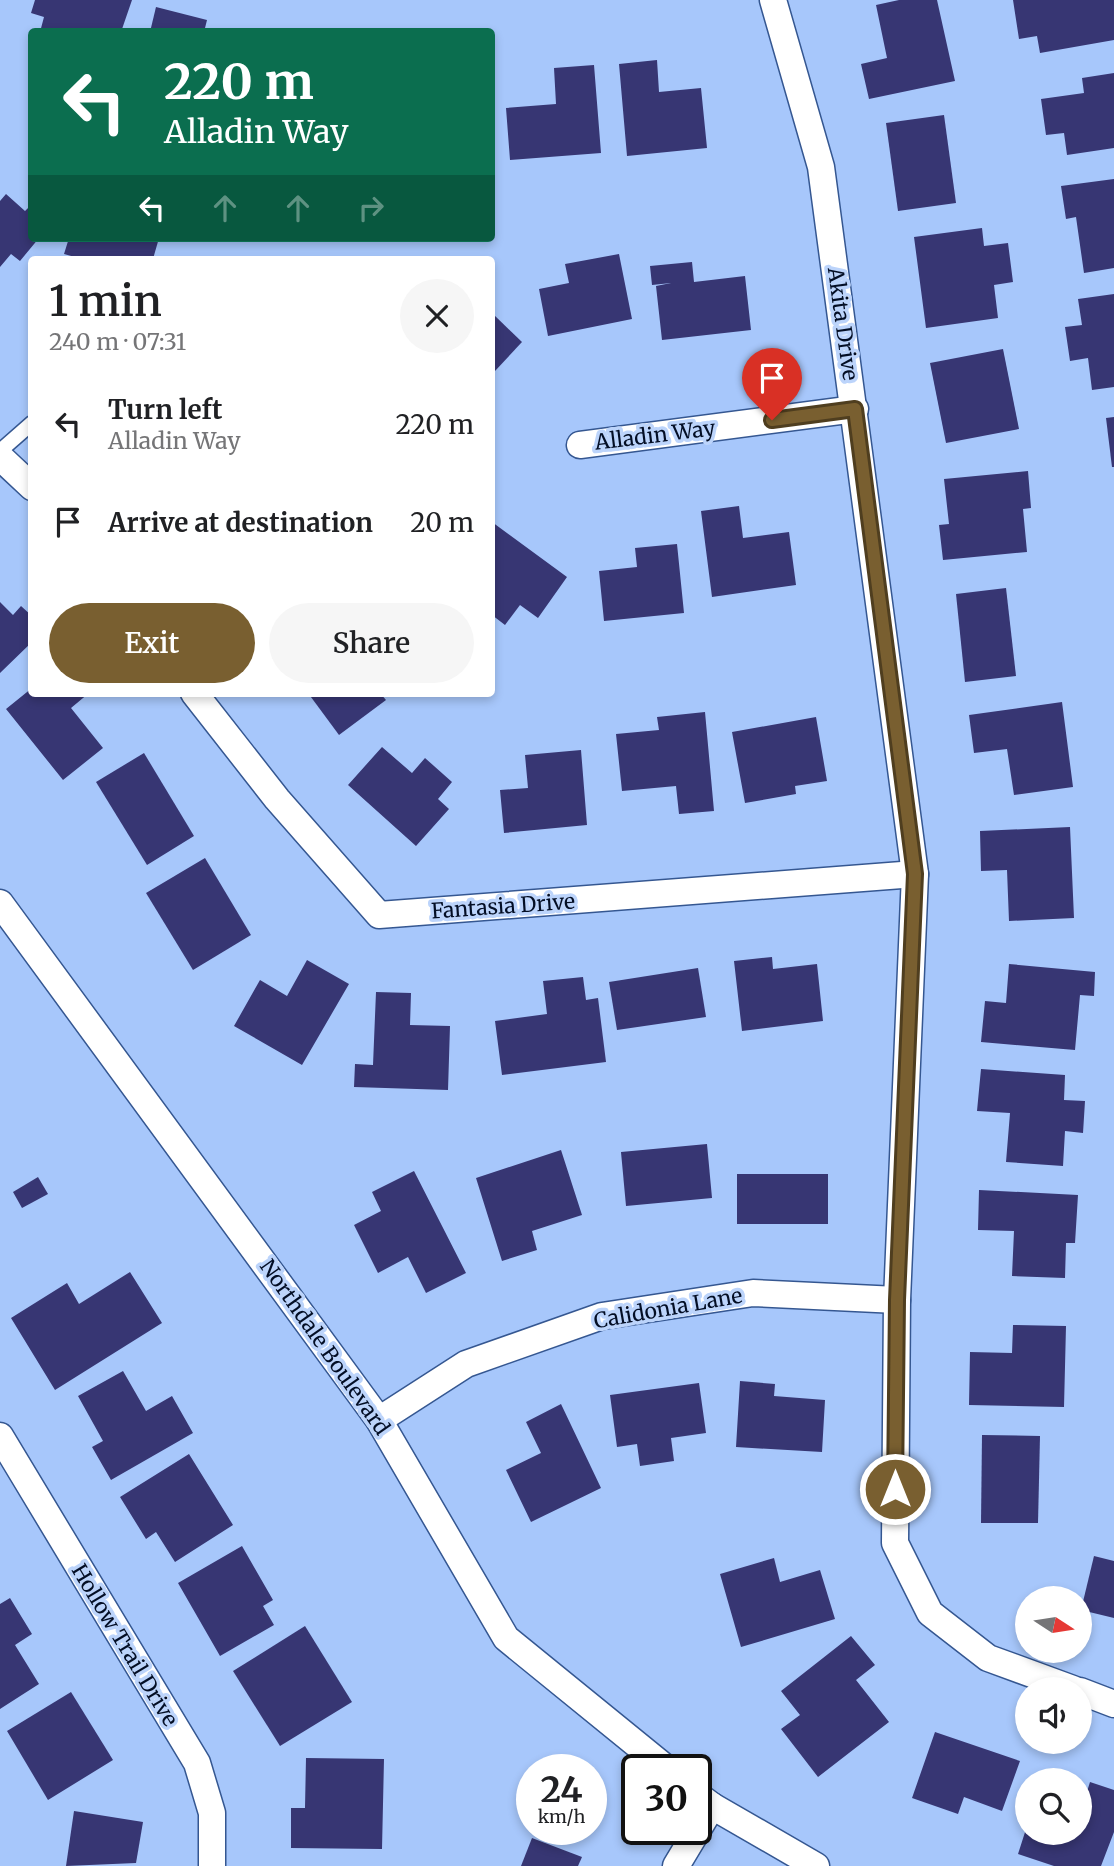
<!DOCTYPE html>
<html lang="en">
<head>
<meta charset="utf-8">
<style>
  body { margin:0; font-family:Merriweather,serif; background:#f6f6f6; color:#202124; height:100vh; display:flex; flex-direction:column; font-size:26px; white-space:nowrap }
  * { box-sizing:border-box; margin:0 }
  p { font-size:23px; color:#757577 }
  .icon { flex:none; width:38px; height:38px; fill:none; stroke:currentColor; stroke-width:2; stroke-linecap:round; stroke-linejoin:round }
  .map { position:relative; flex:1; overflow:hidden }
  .sheet { position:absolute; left:28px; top:256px; width:467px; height:441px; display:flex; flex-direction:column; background:#fff; border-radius:7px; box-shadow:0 4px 10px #0003 }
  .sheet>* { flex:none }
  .guide { position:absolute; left:28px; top:28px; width:467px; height:214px; border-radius:7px; box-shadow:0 4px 10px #0003; background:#0b6e4f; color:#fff; overflow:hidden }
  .needle { width:46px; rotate:102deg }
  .tools { position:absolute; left:1015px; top:1586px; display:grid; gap:14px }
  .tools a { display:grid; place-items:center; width:77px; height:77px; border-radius:50%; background:#fff; box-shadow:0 4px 10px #0003; font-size:35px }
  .speed { position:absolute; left:516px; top:1754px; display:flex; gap:14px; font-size:35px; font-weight:700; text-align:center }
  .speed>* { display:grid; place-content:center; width:91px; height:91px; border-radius:50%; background:#fff; box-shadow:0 4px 10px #0003; line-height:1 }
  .speed small { font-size:18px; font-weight:400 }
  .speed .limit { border:4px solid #111; border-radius:10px; background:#fff; color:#111 }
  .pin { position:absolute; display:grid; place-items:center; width:60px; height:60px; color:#fff; margin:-72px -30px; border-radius:50% 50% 50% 0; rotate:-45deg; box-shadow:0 0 7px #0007 }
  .pin .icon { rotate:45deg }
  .me { position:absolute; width:77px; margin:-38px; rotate:0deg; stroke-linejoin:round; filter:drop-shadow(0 0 5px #0008) }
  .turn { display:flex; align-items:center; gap:24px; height:147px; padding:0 21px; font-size:32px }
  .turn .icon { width:91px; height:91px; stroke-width:2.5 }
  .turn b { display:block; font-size:49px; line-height:60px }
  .lanes { display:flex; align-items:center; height:66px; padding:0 21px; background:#0003; justify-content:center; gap:35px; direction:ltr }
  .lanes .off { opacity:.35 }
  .round { display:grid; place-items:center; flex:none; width:74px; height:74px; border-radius:37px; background:#f6f6f6 }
  .summary { display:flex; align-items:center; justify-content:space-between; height:119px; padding:0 21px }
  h1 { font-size:42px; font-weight:600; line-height:52px }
  .primary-button { display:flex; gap:14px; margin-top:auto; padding:14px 21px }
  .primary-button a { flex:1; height:80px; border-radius:42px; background:#795f30; color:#fff; font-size:28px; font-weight:600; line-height:80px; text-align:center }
  .primary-button a+a { background:#f6f6f6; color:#202124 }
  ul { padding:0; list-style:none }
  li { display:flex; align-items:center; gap:21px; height:98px; padding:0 21px }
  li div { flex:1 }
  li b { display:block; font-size:26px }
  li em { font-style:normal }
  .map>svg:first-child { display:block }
</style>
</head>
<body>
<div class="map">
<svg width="1114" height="1866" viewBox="0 0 1114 1866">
  <rect width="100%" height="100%" fill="#a7c7fb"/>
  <!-- building -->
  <g fill="#373673">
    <path d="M35 0H132L121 32H40L44 17 31 13Z"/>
    <path d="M899 0H937L955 81 869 99 861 64 887 58 876 5Z"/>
    <path d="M1013 0H1114V40L1040 53 1037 36 1019 39Z"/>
    <path d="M156 7 207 20 204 32H150Z"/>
    <path d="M657 60 659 92 701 88 707 148 627 156 619 64Z"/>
    <path d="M594 65 601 153 510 160 506 108 556 104 554 68Z"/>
    <path d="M1114 73V148L1067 155 1064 133 1046 135 1041 99 1084 93 1082 78Z"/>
    <path d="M944 115 956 203 898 211 886 123Z"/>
    <path d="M1114 179V268L1084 273 1076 217 1066 219 1061 186Z"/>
    <path d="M6 194 25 211 32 204V238H39L20 261 11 254 0 267V201Z"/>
    <path d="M982 228 984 246 1008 243 1013 282 994 285 998 318 926 328 914 237Z"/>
    <path d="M69 238H159L153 259H82L64 254Z"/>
    <path d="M619 254 632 319 548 336 539 289 569 283 565 264Z"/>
    <path d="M692 262 694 282 745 276 751 330 662 340 656 286 671 283 652 285 650 266Z"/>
    <path d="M1114 294V387L1092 390 1088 358 1070 361 1065 327 1082 325 1078 299Z"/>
    <path d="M492 313 522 342 495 371 492 368Z"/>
    <path d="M1003 349 1019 429 946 443 930 363Z"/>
    <path d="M1114 417V467H1112L1106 418Z"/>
    <path d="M1028 471 1031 508 1023 509 1027 552 943 560 939 525 949 524 944 479Z"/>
    <path d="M739 506 743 538 789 532 796 585 712 597 701 511Z"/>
    <path d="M492 522 567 577 538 618 520 605 505 625 492 615Z"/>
    <path d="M677 544 684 613 604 621 599 571 637 567 635 548Z"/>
    <path d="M1006 588 1016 676 965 682 956 594Z"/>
    <path d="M0 602 13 615 21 606 32 616V642L0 673Z"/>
    <path d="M32 688V693H89L71 708 103 748 63 780 6 709Z"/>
    <path d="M308 693H380L386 700 339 735Z"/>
    <path d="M1062 702 1073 787 1014 795 1007 749 974 753 969 715Z"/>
    <path d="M705 712 714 811 679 814 676 786 622 791 616 734 659 730 657 717Z"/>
    <path d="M816 717 827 781 795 786 796 794 745 803 732 732Z"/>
    <path d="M382 747 412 773 425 758 452 782 438 799 449 809 416 846 348 785Z"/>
    <path d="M581 750 587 825 504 833 500 790 528 788 525 755Z"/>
    <path d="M144 753 194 836 147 865 96 782Z"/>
    <path d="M1070 827 1074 918 1009 921 1007 870 981 871 980 831Z"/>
    <path d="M205 858 251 935 193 970 146 893Z"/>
    <path d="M772 957 773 969 817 964 823 1021 742 1031 734 961Z"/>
    <path d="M307 960 349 984 302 1065 234 1026 260 980 287 996Z"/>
    <path d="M1009 964 1095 972 1094 996 1080 995 1075 1050 981 1042 985 1001 1006 1003Z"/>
    <path d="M698 968 706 1017 617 1030 609 982Z"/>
    <path d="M583 977 586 1000 598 998 606 1062 502 1075 495 1021 547 1014 543 981Z"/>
    <path d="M376 992 411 993 410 1025 450 1026 448 1090 354 1087 355 1064 373 1065Z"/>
    <path d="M981 1069 1065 1075 1064 1100 1085 1101 1083 1133 1065 1131 1063 1166 1006 1162 1010 1113 977 1111Z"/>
    <path d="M707 1144 712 1198 626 1206 621 1152Z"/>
    <path d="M561 1150 582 1215 532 1231 537 1250 502 1261 476 1178Z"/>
    <path d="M414 1171 466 1273 426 1293 408 1257 378 1273 354 1225 381 1211 372 1192Z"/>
    <rect x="737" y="1174" width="91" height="50"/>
    <path d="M38 1177 48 1194 22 1208 13 1192Z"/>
    <path d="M979 1190 1078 1195 1075 1243H1066L1065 1278 1012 1276 1014 1231 978 1230Z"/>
    <path d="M130 1272 162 1323 55 1390 11 1318 67 1283 79 1304Z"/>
    <path d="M1013 1325 1066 1326 1064 1407 969 1405 970 1352 1012 1353Z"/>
    <path d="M123 1371 146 1411 172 1396 193 1433 111 1480 92 1447 103 1441 78 1396Z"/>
    <path d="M740 1381 775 1384 774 1396 825 1400 822 1452 736 1447Z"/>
    <path d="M699 1383 706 1433 671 1438 674 1461 640 1466 637 1444 617 1447 610 1395Z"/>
    <path d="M561 1404 601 1488 531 1522 506 1470 541 1453 526 1422Z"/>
    <path d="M982 1435 1040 1436 1038 1523H981Z"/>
    <path d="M189 1454 233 1525 175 1562 156 1532 146 1539 120 1497Z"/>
    <path d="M242 1546 273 1600 263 1606 274 1625 220 1656 178 1583Z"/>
    <path d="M1094 1556 1114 1561V1618L1081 1610Z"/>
    <path d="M774 1558 780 1582 820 1570 835 1619 741 1647 720 1574Z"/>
    <path d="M10 1598 32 1634 15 1645 39 1684 0 1709V1604Z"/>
    <path d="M305 1626 352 1702 280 1746 233 1671Z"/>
    <path d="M851 1636 875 1665 856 1680 889 1722 818 1777 781 1729 800 1715 781 1691Z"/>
    <path d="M71 1692 113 1760 48 1800 7 1731Z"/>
    <path d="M935 1732 1020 1761 1002 1811 964 1797 958 1814 912 1798Z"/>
    <path d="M306 1758 384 1759 382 1849 291 1848V1808H305Z"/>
    <path d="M1090 1782 1114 1790V1832L1101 1866H1054L1018 1854 1027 1826V1832H1080V1814Z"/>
    <path d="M74 1811 143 1822 136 1863 66 1866Z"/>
    <path d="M532 1838 582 1857 578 1866H521Z"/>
  </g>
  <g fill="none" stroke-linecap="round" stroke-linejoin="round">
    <!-- service casing -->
    <g stroke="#355791" stroke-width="17">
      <path id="service" d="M0 451 32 423"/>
    </g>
    <!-- minor casing -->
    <g stroke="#355791" stroke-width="29">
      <g id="minor">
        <path d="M773 0 821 167 915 874 897 1300 895 1543 930 1613 988 1658 1073 1689"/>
        <path d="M580 445 855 409"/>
        <path d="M0 457 32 487"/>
        <path d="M194 693 277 799 379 915 915 874"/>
        <path d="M0 903 379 1420 506 1638 667 1769"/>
        <path d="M379 1420 466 1364 602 1316 753 1293 897 1300"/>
        <path d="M0 1436 197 1763 212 1813V1866"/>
        <path d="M1080 1691 1114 1704"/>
        <path d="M696 1794 712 1806 816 1866"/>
        <path d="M676 1866 712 1806"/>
      </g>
    </g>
    <!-- service -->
    <use href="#service" stroke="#fff" stroke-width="14"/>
    <!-- minor -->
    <use href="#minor" stroke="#fff" stroke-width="26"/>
  </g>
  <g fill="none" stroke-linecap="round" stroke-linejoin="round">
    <!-- route casing -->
    <g stroke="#4f3e1f" stroke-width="18">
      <path id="route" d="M772 420 855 409 915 874 897 1300 895 1489"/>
    </g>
    <!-- route -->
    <use href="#route" stroke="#795f30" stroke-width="12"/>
  </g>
  <g text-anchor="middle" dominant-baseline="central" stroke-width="7" stroke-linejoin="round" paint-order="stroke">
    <!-- street labels -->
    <g font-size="21" fill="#030e25" stroke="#bcd4fb">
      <text transform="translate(843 324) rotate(82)">Akita Drive</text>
      <text transform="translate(655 435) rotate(-7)">Alladin Way</text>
      <text transform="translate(503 906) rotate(-4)">Fantasia Drive</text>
      <text transform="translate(668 1308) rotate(-10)">Calidonia Lane</text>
      <text transform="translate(325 1347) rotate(55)">Northdale Boulevard</text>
      <text transform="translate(125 1645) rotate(59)">Hollow Trail Drive</text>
    </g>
  </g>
</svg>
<div class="tools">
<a><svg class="needle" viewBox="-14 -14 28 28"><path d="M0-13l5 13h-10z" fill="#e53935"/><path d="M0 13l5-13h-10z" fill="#757577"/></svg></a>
<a><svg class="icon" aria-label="sound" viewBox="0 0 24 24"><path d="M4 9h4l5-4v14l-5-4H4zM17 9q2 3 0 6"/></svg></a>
<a><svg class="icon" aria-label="search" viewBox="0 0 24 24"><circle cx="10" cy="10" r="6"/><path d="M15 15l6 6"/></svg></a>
</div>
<div class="speed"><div>24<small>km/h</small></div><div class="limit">30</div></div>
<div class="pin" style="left:772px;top:420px;background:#d93025"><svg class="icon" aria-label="arrive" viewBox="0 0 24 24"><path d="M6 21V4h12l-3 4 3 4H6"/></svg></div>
<svg class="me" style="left:895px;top:1489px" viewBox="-20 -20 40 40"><circle r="17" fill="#795f30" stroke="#fff" stroke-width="3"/><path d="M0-11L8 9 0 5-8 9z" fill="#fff"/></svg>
<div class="guide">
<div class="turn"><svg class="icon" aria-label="left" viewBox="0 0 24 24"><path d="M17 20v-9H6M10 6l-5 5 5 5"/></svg><div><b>220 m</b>Alladin Way</div></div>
<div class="lanes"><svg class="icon" aria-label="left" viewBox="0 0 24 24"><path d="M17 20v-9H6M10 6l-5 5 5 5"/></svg><svg class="icon off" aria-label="ahead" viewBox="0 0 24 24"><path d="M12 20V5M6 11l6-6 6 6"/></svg><svg class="icon off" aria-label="ahead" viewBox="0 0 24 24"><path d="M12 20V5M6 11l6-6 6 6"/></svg><svg class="icon off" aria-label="right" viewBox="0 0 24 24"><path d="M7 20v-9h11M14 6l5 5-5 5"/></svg></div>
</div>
<section class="sheet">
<div class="summary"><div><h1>1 min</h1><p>240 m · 07:31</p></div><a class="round"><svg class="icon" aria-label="close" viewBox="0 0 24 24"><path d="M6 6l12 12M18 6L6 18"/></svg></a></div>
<ul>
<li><svg class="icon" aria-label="left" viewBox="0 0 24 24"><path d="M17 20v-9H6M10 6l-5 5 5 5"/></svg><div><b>Turn left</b><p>Alladin Way</p></div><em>220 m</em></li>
<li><svg class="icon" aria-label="arrive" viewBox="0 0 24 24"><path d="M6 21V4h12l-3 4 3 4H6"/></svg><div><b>Arrive at destination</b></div><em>20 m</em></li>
</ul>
<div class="primary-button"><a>Exit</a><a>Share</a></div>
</section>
</div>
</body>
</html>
